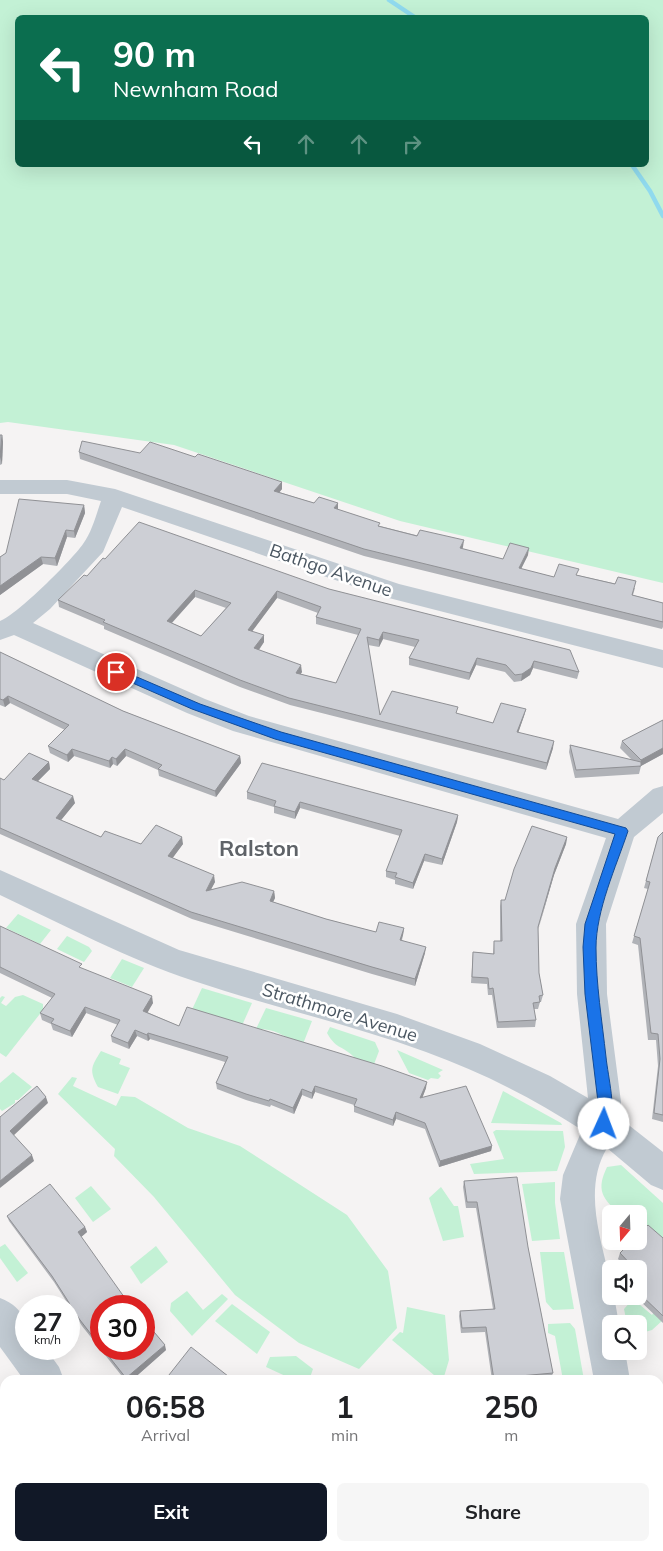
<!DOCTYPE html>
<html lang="en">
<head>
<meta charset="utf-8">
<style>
  body { margin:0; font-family:Mulish,sans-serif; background:#f6f6f6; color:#202124; height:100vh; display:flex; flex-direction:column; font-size:19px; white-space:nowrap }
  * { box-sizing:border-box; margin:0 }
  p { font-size:16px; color:#757577 }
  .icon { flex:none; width:28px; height:28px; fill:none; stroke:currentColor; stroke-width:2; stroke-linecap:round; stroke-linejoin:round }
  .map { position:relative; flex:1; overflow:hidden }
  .panel { position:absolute; left:0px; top:1375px; width:664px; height:176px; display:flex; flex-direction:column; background:#fff; border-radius:15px 15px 0 0; box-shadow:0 5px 20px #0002 }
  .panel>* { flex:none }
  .top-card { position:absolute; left:15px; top:15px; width:634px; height:152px; border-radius:8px; box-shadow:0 5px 20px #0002; background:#0b6e4f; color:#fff; overflow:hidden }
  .needle { width:32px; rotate:199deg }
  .fabs { position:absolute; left:602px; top:1205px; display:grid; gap:10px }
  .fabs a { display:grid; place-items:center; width:45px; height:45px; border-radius:8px; background:#fff; box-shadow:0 5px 20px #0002; font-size:25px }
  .speed { position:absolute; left:15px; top:1295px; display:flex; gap:10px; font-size:25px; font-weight:700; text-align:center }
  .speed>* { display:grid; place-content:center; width:65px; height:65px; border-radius:50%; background:#fff; box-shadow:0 5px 20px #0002; line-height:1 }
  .speed small { font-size:12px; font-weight:400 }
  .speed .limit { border:8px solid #d22; background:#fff; color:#111 }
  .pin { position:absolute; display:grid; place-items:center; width:42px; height:42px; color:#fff; margin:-21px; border:2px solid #fff; border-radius:50%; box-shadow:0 1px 5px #0007 }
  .me { position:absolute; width:55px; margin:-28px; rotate:2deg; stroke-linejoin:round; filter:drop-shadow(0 0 4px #0008) }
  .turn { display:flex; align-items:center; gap:18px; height:105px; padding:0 15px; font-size:22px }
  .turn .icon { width:65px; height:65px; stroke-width:2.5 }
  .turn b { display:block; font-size:35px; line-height:42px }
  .lanes { display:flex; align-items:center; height:48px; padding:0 15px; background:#0003; justify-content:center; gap:25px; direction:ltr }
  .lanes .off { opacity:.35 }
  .eta { display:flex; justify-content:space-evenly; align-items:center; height:85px; text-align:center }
  .eta b { font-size:30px; font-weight:700; line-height:35px }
  .primary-button { display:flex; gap:10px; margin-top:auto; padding:10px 15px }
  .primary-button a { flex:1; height:58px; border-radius:8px; background:#111827; color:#fff; font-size:20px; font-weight:700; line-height:58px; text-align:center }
  .primary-button a+a { background:#f6f6f6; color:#202124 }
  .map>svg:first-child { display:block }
</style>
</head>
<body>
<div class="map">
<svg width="663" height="1551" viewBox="0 0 663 1551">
  <rect width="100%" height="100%" fill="#f5f3f3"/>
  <!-- green -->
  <g fill="#c3f1d5" fill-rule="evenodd">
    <path d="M0 0H663V583L400 521 174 445 8 422 0 423ZM18 18H646V165H18Z"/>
    <path d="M18 914 51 930 40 944 6 928Z"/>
    <path d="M67 936 89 947 92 951 84 962 57 949Z"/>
    <path d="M122 959 144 968 132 987 110 978Z"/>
    <path d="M202 988 252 1003 240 1030 190 1014Z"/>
    <path d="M23 995 43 1004V1010L6 1057 0 1053V998L2 996 5 997 1 1003 6 1006 15 997Z"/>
    <path d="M266 1008 312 1021 303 1044C284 1038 277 1028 256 1029Z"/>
    <path d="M330 1027 375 1042 379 1051 368 1080C364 1072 359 1062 353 1056 341 1045 336 1049 327 1033Z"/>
    <path d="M397 1050 443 1070 438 1073 441 1076 438 1079 431 1078 428 1080 409 1073Z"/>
    <path d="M101 1051 121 1059 119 1064 130 1068 118 1094 98 1087C89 1070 91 1067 101 1051Z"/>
    <path d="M13 1072 32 1087 18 1100H15V1103L2 1111 0 1109V1083Z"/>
    <path d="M72 1077 77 1078 73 1086 116 1106 121 1096 135 1097 188 1128 240 1146 347 1215 388 1271 397 1328 359 1369 299 1343 235 1295 154 1197 114 1156 115 1149 58 1094Z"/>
    <path d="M503 1091 561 1123 562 1125 491 1123Z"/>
    <path d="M496 1130 563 1131 565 1147 557 1171 474 1174 470 1164 504 1159 493 1132Z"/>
    <path d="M621 1165 663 1203V1240L643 1233 639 1230V1214H620C602 1198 596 1190 607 1167Z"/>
    <path d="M555 1182V1203L560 1239 532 1241 522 1184Z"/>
    <path d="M91 1186 111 1209 93 1222 75 1198Z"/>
    <path d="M441 1187 454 1206H458L464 1237 443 1241 429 1198Z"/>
    <path d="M5 1244 28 1273 17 1282 0 1258V1247Z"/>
    <path d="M156 1246 168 1262 141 1284 130 1267Z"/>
    <path d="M540 1252H564L574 1309 553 1310 546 1302Z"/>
    <path d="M187 1291 203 1310 222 1294 228 1299 192 1336 170 1311 171 1303Z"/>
    <path d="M633 1299 652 1315 659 1305 663 1320 652 1330 645 1332 639 1326V1324L626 1319 624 1309Z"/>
    <path d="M232 1304 270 1332 257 1354 215 1321Z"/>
    <path d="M407 1307 445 1315 449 1360 443 1380H440L392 1340 400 1332 403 1333Z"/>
    <path d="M570 1323 575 1329 584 1380H563L555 1336 548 1333V1324Z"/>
    <path d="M296 1356 313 1369 309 1380H294L266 1367 270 1357Z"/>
    <path d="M381 1546H476V1551H380Z"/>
  </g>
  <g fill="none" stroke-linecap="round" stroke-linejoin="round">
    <!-- stream -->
    <g stroke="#90daee" stroke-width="4.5">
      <path d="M389 0 416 18"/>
      <path d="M632 165 650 191 663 216"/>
    </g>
    <!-- street -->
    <g fill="#c1cad2" fill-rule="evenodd">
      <path d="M0 480H67L115 489 399 584 663 650V668L385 597 122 507 103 552 50 609 33 623 205 699 249 716 618 819 653 789 663 786V813L634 837 606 924 607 994 621 1102V1119L663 1152V1190L651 1185 607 1148C582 1190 602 1241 611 1285V1296H614L619 1324H611V1351H625L630 1380H594L560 1199 563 1175 582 1130C533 1098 481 1072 426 1052 350 1024 271 1007 194 981 127 959 64 925 0 895V870L179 950 397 1014 480 1044 550 1076 588 1098 577 994 576 924 606 838 233 731 187 713 14 635 0 640V621C18 614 71 561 83 544 92 532 96 515 101 501L67 494H0Z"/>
      <path d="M0 1298C27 1309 26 1323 26 1349H46L59 1367 64 1380H24L0 1347Z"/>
      <path d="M223 1546H270L272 1551H225Z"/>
      <path d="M546 1546H588L586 1551H544Z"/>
    </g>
  </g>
  <!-- wall -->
  <g fill="#b0b2b7" fill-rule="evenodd">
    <path d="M0 435H2L3 442 2 464 0 465Z"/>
    <path d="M79 452 140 453 195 457 282 482V489L279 492 314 503 338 510 380 526 463 547 462 549 503 559 528 555 521 569 554 577 577 575 635 588 633 595 663 603V627L662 629 364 556 80 459Z"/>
    <path d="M84 505 85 513 75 538 67 537 57 566 43 564 0 595V557Z"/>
    <path d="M105 559 329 589 579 672 577 679 533 668 530 675 521 681 514 682 505 672 476 665 469 680 409 665V658L415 647 383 639 379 647 368 645 380 715 458 714 493 723 526 709 524 716 518 733 553 748 546 770 290 705 240 687 104 629V626L59 607 58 600 87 576ZM195 597 226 608 201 636 172 623ZM277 598 318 613 316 617V624L358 635 336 683 300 674 302 672 259 650 264 642 252 631Z"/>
    <path d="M0 652 123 711 240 756 241 763 216 797 159 776 158 770 126 756 117 766 113 764 110 768 74 756 68 762 50 753 48 746 65 730 10 703 5 707 0 705Z"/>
    <path d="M663 720V754L641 766 639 774 575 778 569 752 570 745 632 760 620 748 622 741Z"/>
    <path d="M49 762 50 769 38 781 75 803 61 820 101 837 141 844H183L172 858 215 882 211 889 274 891 275 898 273 902 326 919 376 932 404 928 403 935 402 940 425 953 415 986 372 974 192 919 0 834V778L4 780Z"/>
    <path d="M247 792 458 815 457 822 442 865 424 861 413 889 395 884V880L386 877V871L400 836 300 808 295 819 274 813V807L247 799Z"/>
    <path d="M663 832V1122L652 1119 658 1066 656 1040H648L638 945 632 943 648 889 644 888 658 837Z"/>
    <path d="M567 837 566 844 554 875 538 929 539 973 543 995 541 1002H540L538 1009H534L536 1020 535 1027 497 1028 492 995H488L487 984 471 983 473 952 493 954 494 941H500V906L501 900H505Z"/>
    <path d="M0 926 83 969 153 1003 147 1012 179 1026 426 1088 422 1098 492 1146 491 1151 439 1167 425 1129 396 1119 393 1126 354 1112V1105L315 1092 312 1099 302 1095 294 1114 271 1105 270 1107 246 1100 217 1089 216 1083 225 1062 150 1039 148 1041 137 1036 129 1049 112 1042 111 1036 118 1025 86 1013 72 1037 53 1030 51 1024 42 1020 40 1013 52 998 0 973Z"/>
    <path d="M464 1181 528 1247 553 1373 551 1378 524 1380H492L485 1332 461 1333 459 1316 460 1311 493 1309 476 1208H466L463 1187Z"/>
    <path d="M7 1216 85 1227 87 1232 81 1237 101 1306V1349H144L166 1350 132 1380H125L82 1326 54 1282 9 1221Z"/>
    <path d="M663 1238V1323L635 1296H639V1288L642 1284 639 1280V1269H628L618 1259 620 1253Z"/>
  </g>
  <!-- shaded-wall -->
  <g fill="#909195">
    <path d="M2 435 3 442 2 464 0 457Z"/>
    <path d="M282 482V489L275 498 274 491Z"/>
    <path d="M338 503V510L334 508Z"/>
    <path d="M84 505 85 513 75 538 74 531Z"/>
    <path d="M66 530 67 537 57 566 55 558Z"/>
    <path d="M464 540 463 547 459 555 460 548Z"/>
    <path d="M529 548 528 555 518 575 519 568Z"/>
    <path d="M41 557 43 564 0 595V586Z"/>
    <path d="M195 590V597L167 628V621Z"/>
    <path d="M277 591V598L248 637V630Z"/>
    <path d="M383 632V639L379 647V640Z"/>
    <path d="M264 635V642L255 655 254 648Z"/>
    <path d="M477 658 476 665 469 680 470 673Z"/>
    <path d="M534 661 533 668 530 675 521 681 522 674Z"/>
    <path d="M301 665 302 672 297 680 296 673Z"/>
    <path d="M8 696 10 703 5 707 3 700Z"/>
    <path d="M526 709 524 716 516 739 517 732Z"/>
    <path d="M554 741 553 748 546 770 547 763Z"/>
    <path d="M663 748V754L639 767 641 760Z"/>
    <path d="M72 749 74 756 68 762 67 755Z"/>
    <path d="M125 749 126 756 117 766 116 759Z"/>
    <path d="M240 756 241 763 216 797 215 791Z"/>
    <path d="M112 757 113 764 110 768 109 761Z"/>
    <path d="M49 762 50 769 33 786 32 779Z"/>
    <path d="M73 796 75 803 57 825 56 818Z"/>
    <path d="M300 802V808L295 819V812Z"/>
    <path d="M458 815 457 822 442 865V859Z"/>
    <path d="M182 837 183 844 169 863 168 856Z"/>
    <path d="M567 837 566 844 554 875 537 934 555 868Z"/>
    <path d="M425 854 424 861 413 889V883Z"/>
    <path d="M214 875 215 882 207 897 206 891Z"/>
    <path d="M274 891 275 898 270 908V901Z"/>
    <path d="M404 928 403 935 399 946 400 940Z"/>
    <path d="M426 947 425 953 415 986V979Z"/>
    <path d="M152 996 153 1003 145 1017 143 1011Z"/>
    <path d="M85 1007 86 1013 72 1037 70 1031Z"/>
    <path d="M135 1030 137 1036 129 1049 128 1043Z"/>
    <path d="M148 1033 150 1039 148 1041 147 1035Z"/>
    <path d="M427 1082 426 1088 420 1104V1098Z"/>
    <path d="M315 1086V1092L312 1099V1093Z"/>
    <path d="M302 1089V1095L294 1114 293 1108Z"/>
    <path d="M46 1097 48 1103 12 1137 10 1131Z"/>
    <path d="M396 1112V1119L393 1126V1120Z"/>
    <path d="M492 1146 491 1151 439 1167 440 1161Z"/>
    <path d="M32 1155 34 1161 0 1188V1181Z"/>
    <path d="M85 1227 87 1232 80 1238 78 1232Z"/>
    <path d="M165 1345 166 1350 132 1380H127L126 1378Z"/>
    <path d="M52 1546H58L55 1551 51 1549Z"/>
  </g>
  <!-- building -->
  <g fill="#cdcfd5" stroke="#909195" fill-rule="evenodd">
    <path d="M0 435H2L0 457Z"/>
    <path d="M82 441 140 453 150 442 195 457 198 454 282 482 274 491 314 503 319 497 338 503 334 508 380 523 378 526 417 536 420 530 464 540 460 548 503 559 510 543 529 548 519 568 554 577 559 564 579 569 576 575 615 584 618 577 636 581 632 595 663 603V622L364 549 79 452Z"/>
    <path d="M19 499 84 505 74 531 66 530 55 558 41 557 0 586V557L6 553Z"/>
    <path d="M139 522 329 589 570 650 579 672 534 661 531 668 522 674 515 675 506 665 477 658 470 673 409 658 419 640 383 632 379 640 367 637 380 715 392 691 458 707 456 713 493 723 501 703 526 709 517 732 554 741 547 763 289 698 240 680 103 622 105 620 58 600 84 575 87 576 103 558 105 559ZM195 590 231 603 201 636 167 621ZM277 591 321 607 316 617 361 629 336 683 296 673 301 665 254 648 264 635 248 630Z"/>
    <path d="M0 652 123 711 240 756 215 791 158 769 162 765 125 749 116 759 112 757 109 761 72 749 67 755 48 746 69 725 8 696 3 700 0 699Z"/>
    <path d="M663 720V748L641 760 622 741Z"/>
    <path d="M570 745 641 762V766L576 770Z"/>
    <path d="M29 753 49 762 32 779 73 796 56 818 101 837 105 831 141 844 156 825 182 837 168 856 214 875 206 891 242 882 274 891 270 901 326 919 376 932 379 922 404 928 400 940 426 947 415 979 372 967 191 912 0 828V778L4 780Z"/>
    <path d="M262 763 458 815 442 859 425 854 413 883 395 877 397 873 386 871 402 830 300 802 295 812 274 806 276 801 247 792Z"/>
    <path d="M532 826 567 837 555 868 538 927 539 973 543 995 539 996 540 1002 533 1003 536 1020 498 1022 493 988 489 989 488 978 472 977 473 952 494 954V941H502L501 900H505L514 869Z"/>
    <path d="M663 832V1115L654 1113 660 1059 658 1034 651 1033 640 938 634 936 650 882 646 881 658 837Z"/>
    <path d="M0 926 82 964 79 967 152 996 143 1011 179 1026 187 1007 382 1066 427 1082 420 1098 466 1086 492 1146 440 1161 425 1123 396 1112 393 1120 354 1106 357 1099 315 1086 312 1093 302 1089 293 1108 270 1099 269 1101 246 1094 216 1083 228 1057 148 1033 147 1035 135 1030 128 1043 111 1036 120 1020 85 1007 70 1031 51 1023 54 1019 40 1013 55 994 0 967Z"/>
    <path d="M37 1086 46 1097 10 1131 32 1155 0 1181V1117Z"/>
    <path d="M517 1177 528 1247 553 1373 509 1377 515 1380H494L486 1327 462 1328 460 1311 495 1309 477 1202H467L464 1181Z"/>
    <path d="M50 1184 85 1227 78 1232 122 1294 132 1306H101V1347L80 1320 52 1276 7 1216Z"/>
    <path d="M648 1225 663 1238V1316L639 1293V1288L646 1280 639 1273V1269H635L620 1253 632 1241H639V1234Z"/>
    <path d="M144 1320 165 1345 126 1378 103 1349H144Z"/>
    <path d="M191 1347 233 1380H165Z"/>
    <path d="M663 1509V1551H640L642 1546H659V1516Z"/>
    <path d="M0 1523 5 1525V1546H52L51 1549 56 1551H0Z"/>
    <path d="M114 1546H121L131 1551H112Z"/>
  </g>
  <!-- route -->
  <path fill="#1a73e8" stroke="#114b97" d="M116 668 200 704 281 732 626 828 628 831C616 867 596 910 596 948 596 984 602 1021 606 1057 608 1077 617 1111 609 1129L604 1130 599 1129 597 1124 598 1102 585 994 583 947 585 924 615 834 275 739 192 709 112 674 111 672Z"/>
  <g text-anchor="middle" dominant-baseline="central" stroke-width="5" stroke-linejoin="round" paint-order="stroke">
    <!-- street labels -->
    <g font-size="18" fill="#4a5661" stroke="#fff">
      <text transform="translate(331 570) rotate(19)">Bathgo Avenue</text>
      <text transform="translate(340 1012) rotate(17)">Strathmore Avenue</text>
    </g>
    <!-- district labels -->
    <g font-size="22" font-weight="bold" fill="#5f6368" stroke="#fff">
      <text x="259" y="848">Ralston</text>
    </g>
  </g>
</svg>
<div class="fabs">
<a><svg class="needle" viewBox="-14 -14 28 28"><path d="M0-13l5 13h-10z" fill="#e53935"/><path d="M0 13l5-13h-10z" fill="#757577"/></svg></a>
<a><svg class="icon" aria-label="sound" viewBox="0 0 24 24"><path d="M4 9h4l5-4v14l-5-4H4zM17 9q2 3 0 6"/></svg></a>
<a><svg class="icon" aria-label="search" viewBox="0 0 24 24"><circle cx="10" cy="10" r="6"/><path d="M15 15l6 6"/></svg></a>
</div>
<div class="speed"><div>27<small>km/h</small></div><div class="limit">30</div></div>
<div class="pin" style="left:116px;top:672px;background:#d93025"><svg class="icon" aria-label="arrive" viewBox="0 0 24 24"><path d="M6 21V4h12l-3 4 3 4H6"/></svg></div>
<svg class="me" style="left:604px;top:1124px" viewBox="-20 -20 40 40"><circle r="19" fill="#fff"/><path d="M0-13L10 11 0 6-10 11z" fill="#1a73e8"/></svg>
<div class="top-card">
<div class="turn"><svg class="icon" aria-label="left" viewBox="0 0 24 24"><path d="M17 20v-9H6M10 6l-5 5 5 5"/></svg><div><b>90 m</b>Newnham Road</div></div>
<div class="lanes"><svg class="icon" aria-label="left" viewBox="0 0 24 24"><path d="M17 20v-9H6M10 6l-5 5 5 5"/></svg><svg class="icon off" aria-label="ahead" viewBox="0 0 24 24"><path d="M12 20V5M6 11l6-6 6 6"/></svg><svg class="icon off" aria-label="ahead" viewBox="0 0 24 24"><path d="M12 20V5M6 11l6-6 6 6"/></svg><svg class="icon off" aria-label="right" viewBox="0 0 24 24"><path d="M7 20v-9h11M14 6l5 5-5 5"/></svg></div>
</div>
<section class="panel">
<div class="eta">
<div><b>06:58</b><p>Arrival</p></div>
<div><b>1</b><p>min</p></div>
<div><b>250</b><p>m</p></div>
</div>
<div class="primary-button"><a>Exit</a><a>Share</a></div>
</section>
</div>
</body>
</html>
